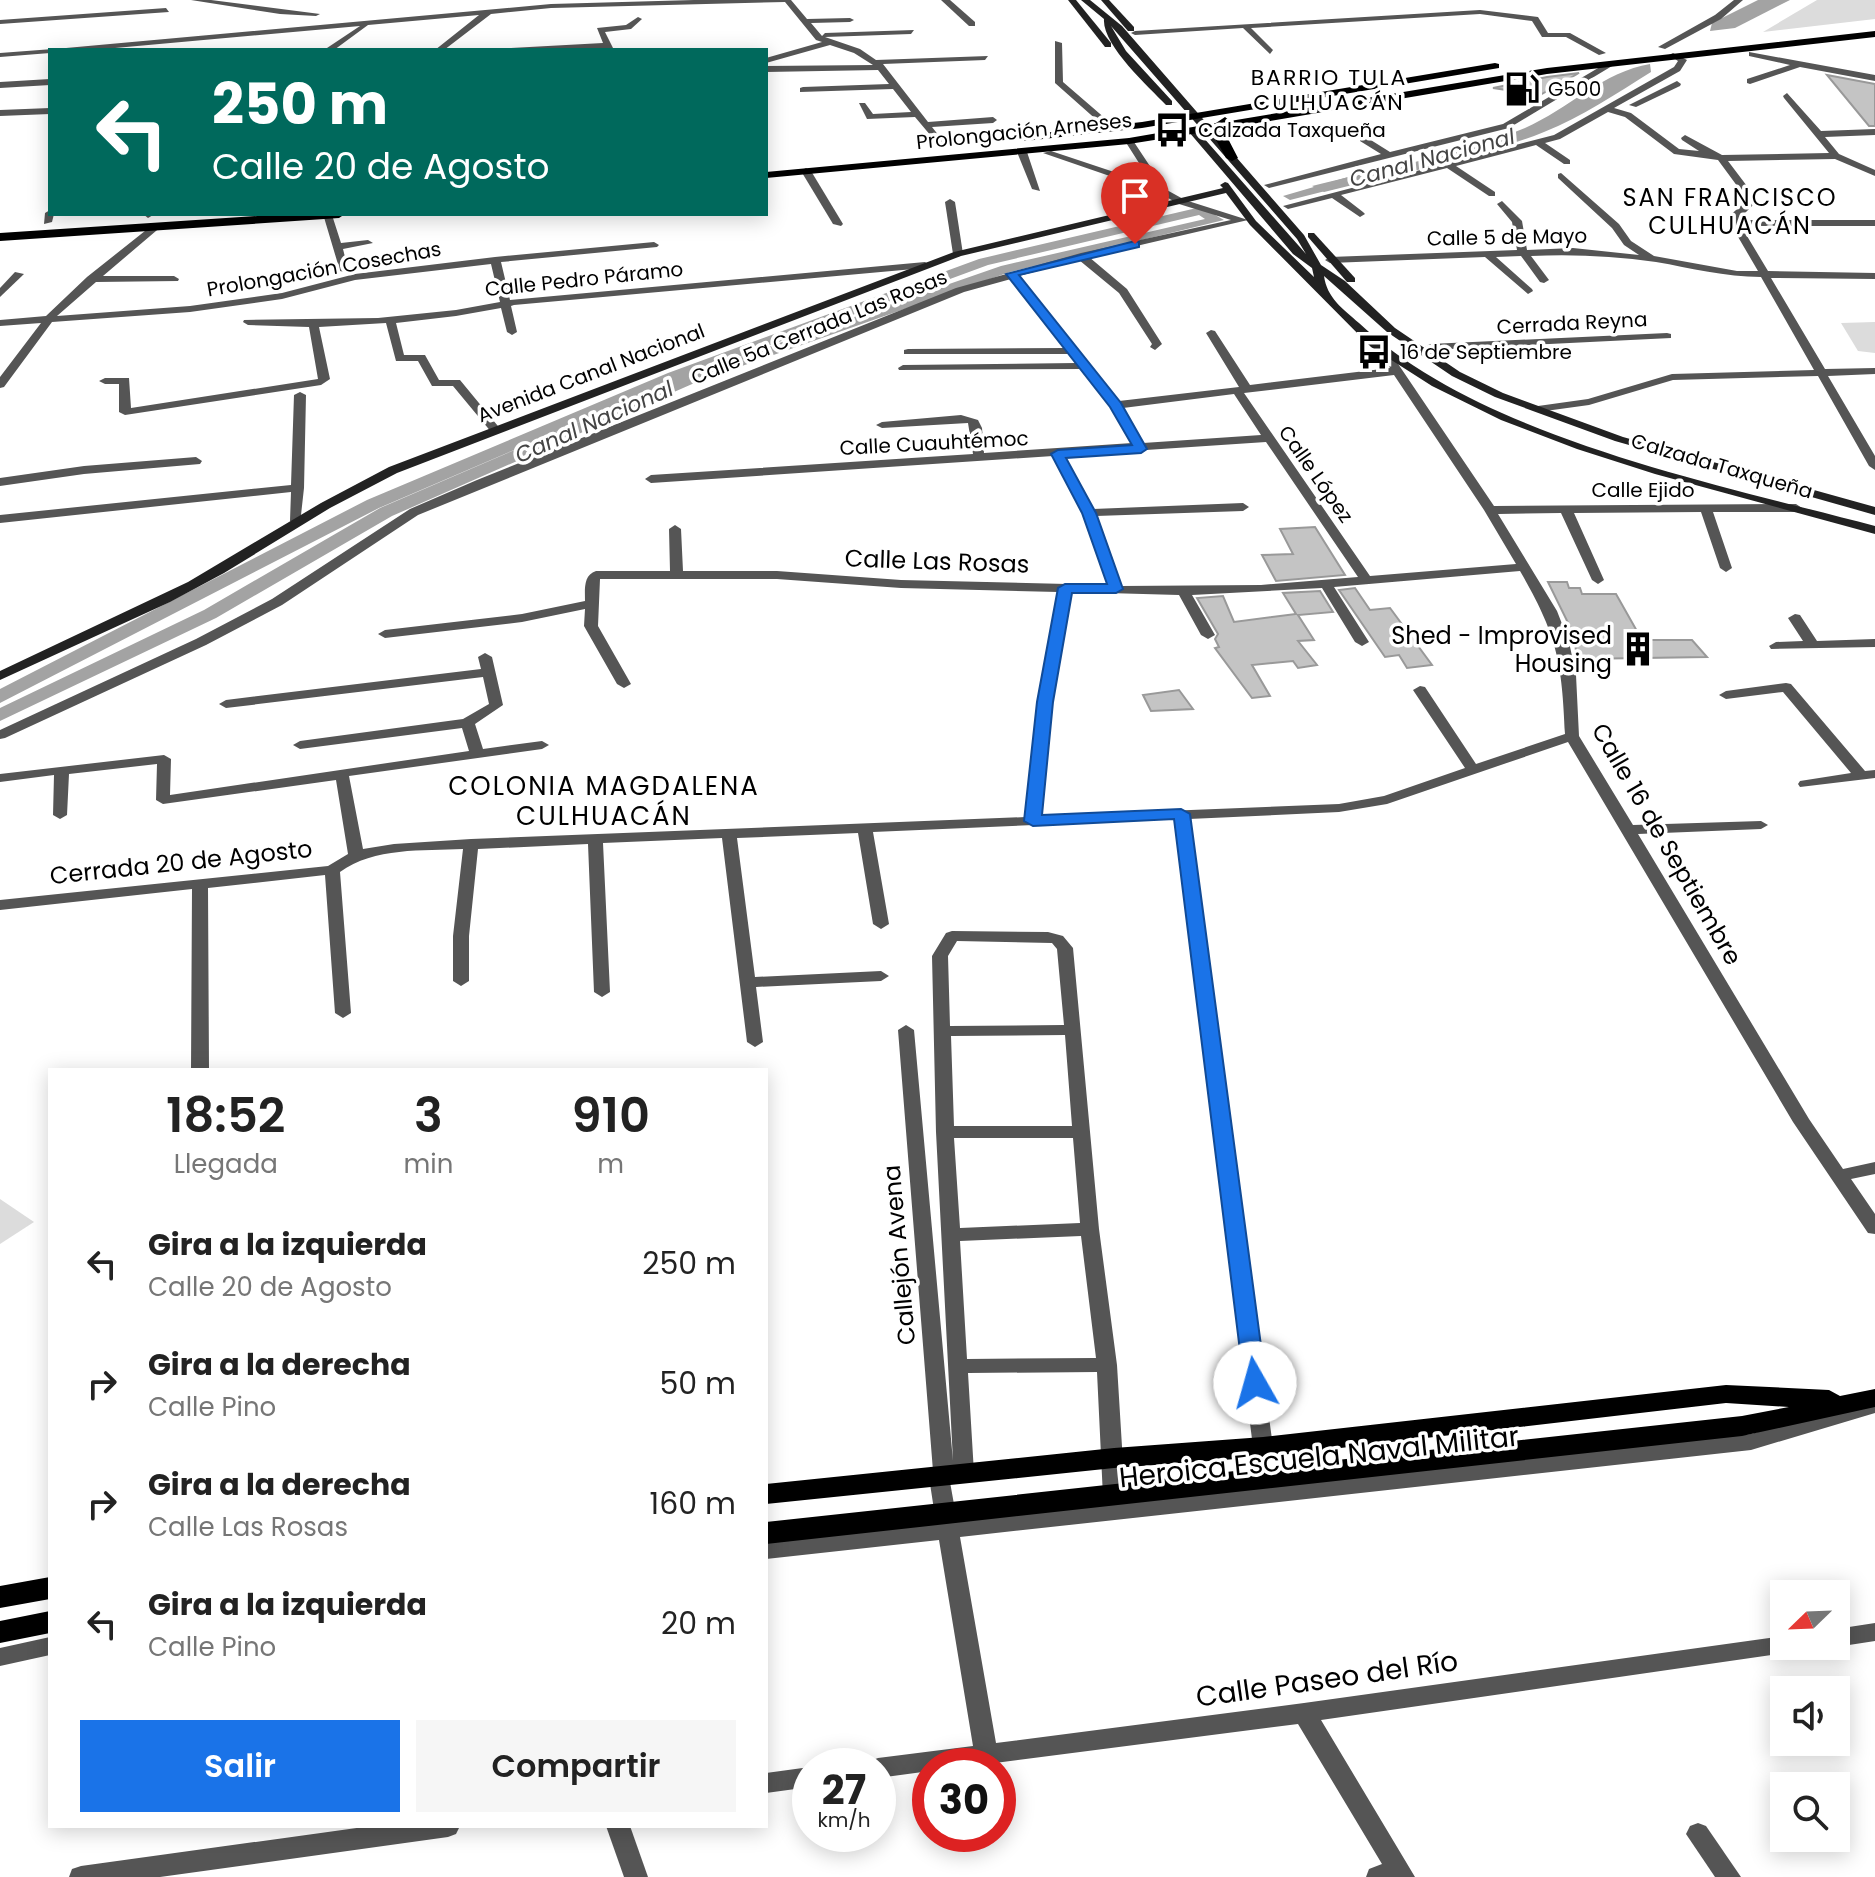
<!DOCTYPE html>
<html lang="es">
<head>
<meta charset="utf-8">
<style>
  body { margin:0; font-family:Poppins,sans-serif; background:#f6f6f6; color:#222; height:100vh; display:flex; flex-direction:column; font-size:30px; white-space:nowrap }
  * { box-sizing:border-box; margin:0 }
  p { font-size:26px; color:#767676 }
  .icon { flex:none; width:44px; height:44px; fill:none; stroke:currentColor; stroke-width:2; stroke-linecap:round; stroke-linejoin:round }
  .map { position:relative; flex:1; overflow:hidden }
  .drawer { position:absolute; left:48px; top:1068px; width:720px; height:760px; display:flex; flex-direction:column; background:#fff; border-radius:0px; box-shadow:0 4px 20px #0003 }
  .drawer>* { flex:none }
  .guide { position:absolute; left:48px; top:48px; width:720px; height:168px; border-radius:0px; box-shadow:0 4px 20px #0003; background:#00695c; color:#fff; overflow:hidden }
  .needle { width:52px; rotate:247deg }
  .buttons { position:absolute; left:1770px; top:1580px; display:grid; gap:16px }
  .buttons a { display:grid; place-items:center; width:80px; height:80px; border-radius:0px; background:#fff; box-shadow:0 4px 20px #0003; font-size:40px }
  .speed { position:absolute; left:792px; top:1748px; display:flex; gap:16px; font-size:40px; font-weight:700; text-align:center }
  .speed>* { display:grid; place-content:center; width:104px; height:104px; border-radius:50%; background:#fff; box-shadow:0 4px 20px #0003; line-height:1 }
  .speed small { font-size:20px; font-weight:400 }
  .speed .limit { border:12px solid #d22; background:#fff; color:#111 }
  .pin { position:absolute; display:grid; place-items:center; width:68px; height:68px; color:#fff; margin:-82px -34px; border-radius:50% 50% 50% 0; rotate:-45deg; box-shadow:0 0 8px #0007 }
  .pin .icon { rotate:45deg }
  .me { position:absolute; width:88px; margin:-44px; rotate:353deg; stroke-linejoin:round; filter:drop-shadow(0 0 6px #0008) }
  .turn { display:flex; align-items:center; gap:28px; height:168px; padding:0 32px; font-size:36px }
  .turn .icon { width:104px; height:104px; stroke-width:2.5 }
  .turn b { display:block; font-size:56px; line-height:68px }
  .eta { display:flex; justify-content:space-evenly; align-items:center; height:136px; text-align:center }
  .eta b { font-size:48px; font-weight:600; line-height:56px }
  .button { display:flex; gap:16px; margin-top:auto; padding:16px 32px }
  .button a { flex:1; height:92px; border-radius:0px; background:#1a73e8; color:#fff; font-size:32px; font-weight:600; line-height:92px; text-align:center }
  .button a+a { background:#f6f6f6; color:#222 }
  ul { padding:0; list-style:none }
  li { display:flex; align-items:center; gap:24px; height:120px; padding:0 32px }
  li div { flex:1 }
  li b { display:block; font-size:30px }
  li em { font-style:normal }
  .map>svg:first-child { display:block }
</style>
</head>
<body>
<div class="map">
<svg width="1875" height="1877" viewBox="0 0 1875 1877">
  <rect width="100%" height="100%" fill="#fff"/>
  <!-- green -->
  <g fill="#dcdcdc">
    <path d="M1817 0H1875V19L1763 32Z"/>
    <path d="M1875 322V353L1858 351 1841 323Z"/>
    <path d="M0 1199 34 1222 0 1244Z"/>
  </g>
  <!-- water -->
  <g fill="#a3a3a3">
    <path d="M1758 0H1790L1735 28 1710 31 1712 23Z"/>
    <path d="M1650 64 1651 72C1617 93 1582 117 1544 132 1474 160 1398 174 1324 192L1312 186C1383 168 1458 156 1525 128 1568 109 1605 71 1650 64Z"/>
  </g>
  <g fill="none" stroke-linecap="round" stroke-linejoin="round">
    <!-- canal -->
    <g fill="#a3a3a3" fill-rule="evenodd">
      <path d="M1348 177 1353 178V184L1290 200 1283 196Z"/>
      <path d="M1201 207 1224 220 1010 272 699 381 392 516 216 618 0 721V708L204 610 380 508 677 380 379 508 0 703V689L367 500 668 373 979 259ZM1199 215 1205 219 1001 266 722 363 988 265Z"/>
    </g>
  </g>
  <!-- building -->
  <g fill="#c4c4c4" stroke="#999" stroke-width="2">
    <path d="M1579 73 1540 95 1493 88 1547 77Z"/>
    <path d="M1827 75 1875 84V126H1869Z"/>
    <path d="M1315 527 1345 575 1276 581 1262 555 1293 554 1280 529Z"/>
    <path d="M1548 582H1567L1569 588H1580L1582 594H1616L1642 640H1692L1707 657 1577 659 1574 635Z"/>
    <path d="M1355 588 1370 610 1390 608 1432 665 1407 668 1399 655 1385 657 1339 590Z"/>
    <path d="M1320 591 1333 612 1298 615 1314 640 1298 641 1317 665 1298 668 1293 661 1252 665 1270 696 1252 698 1215 648 1219 647 1215 639 1218 634 1197 598 1223 596 1234 622 1296 614 1283 593Z"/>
    <path d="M1179 690 1193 709 1151 711 1143 695Z"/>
  </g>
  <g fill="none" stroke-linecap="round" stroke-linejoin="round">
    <!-- street -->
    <g fill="#555" fill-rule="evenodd">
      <path d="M191 0H211L320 14 316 16 280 14Z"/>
      <path d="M694 0H791L807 19 850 18 854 20 850 22 811 23 822 36 825 33 914 30 911 34 825 37 860 49 876 60 988 56 985 60 883 64 928 122 993 117 997 120 993 123 932 127 947 146 942 149 915 117 867 119 859 103H865L873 114 911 112 893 89 800 92V88L803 87 889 84 878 70 766 72V66L873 65 854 53 830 45 766 63V58L822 42 816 40 785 2 551 8 491 14 444 50H435L479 15 368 25 334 50H324L360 26 93 50H62L66 48 551 4Z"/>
      <path d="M941 0H950L975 22V26H969Z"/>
      <path d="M1734 0H1743L1721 19 1665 49 1658 47 1715 15Z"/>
      <path d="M166 8 169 12 0 24V20Z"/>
      <path d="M1480 10 1538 17 1548 33H1570L1606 53 1599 55 1566 37H1542L1532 21 1480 14 1251 28 1273 50 1270 54 1243 28 1135 35 1131 33 1135 31Z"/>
      <path d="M638 17 642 19 631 29 605 32 614 50 606 48 507 50 511 48 603 43 597 28 626 25Z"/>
      <path d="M1055 41 1062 43 1063 82 1114 126V130H1108L1055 83Z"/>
      <path d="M53 49 50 53 0 57V53Z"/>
      <path d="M1749 52 1875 75V81L1800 67 1750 84 1747 83V79L1790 65 1749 56Z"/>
      <path d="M1673 53 1687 60 1680 71 1614 108 1631 113 1679 149 1699 151 1682 140 1681 138 1685 135 1722 155 1829 153 1784 98 1783 96 1787 93 1821 131 1875 129V135L1825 137 1839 154 1875 170V176L1835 159 1728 161 1756 198 1753 205 1738 220H1875V226H1741L1768 271 1875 273V279L1771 278 1825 369 1875 368V374L1828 376 1875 456V470L1869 466 1818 376 1673 380 1589 405 1538 412 1532 409 1538 406 1588 399 1672 374 1814 370 1761 277C1725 277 1691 268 1656 262 1614 256 1572 254 1531 256L1549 280 1544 283 1540 282 1521 256 1496 257 1532 289 1533 291 1528 294 1485 257 1330 263 1325 260 1330 257 1517 250 1512 222 1497 204 1502 201 1522 221 1527 250 1573 248 1639 255 1624 245 1612 228 1558 178V174L1561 173 1619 224 1631 241 1654 256 1737 271H1758L1727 218 1745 202 1746 198 1718 160 1674 154 1625 117 1608 112 1560 139 1545 143 1570 160V164H1564L1536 145 1456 166 1495 192V196H1489L1447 168 1341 195 1363 212 1365 214 1360 217 1332 198 1288 209 1283 206 1554 135 1674 67 1678 61 1669 55Z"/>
      <path d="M1610 61 1617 63 1509 128 1269 188 1264 185 1381 154 1360 141V137H1366L1390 152 1503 124Z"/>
      <path d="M50 79V85L0 88V82Z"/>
      <path d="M1677 81 1681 84 1680 86 1636 107 1629 105Z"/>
      <path d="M50 108V114L0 116V110Z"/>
      <path d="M1129 138 1132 139 1165 189 1185 200 1248 220 1089 257 1127 289 1162 344 1155 350 1150 347 1152 344 1119 293 1079 260 1019 276 1119 401 1239 387 1206 333 1211 330 1215 331 1250 385 1390 368 1377 348 1382 345 1386 346 1494 506 1796 504 1802 508 1796 512H1713L1732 568 1726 572 1720 568 1701 512 1574 513 1604 580 1598 584 1592 580 1561 513 1498 514 1557 611 1569 642 1576 675 1579 736 1633 825 1761 821 1768 825 1761 829 1638 834 1809 1119 1843 1169 1875 1162V1174L1851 1179 1875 1214V1234L1868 1233 1793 1122 1568 742 1387 804 1339 812 1189 819 1273 1447 1270 1453 1263 1455 1256 1453 1253 1447 1174 819 873 832 889 924 881 929 873 924 858 833 737 838 755 977 881 971 889 976 881 981 756 987 763 1042 755 1047 747 1042 722 838 603 843 610 992 602 997 594 992 588 844 478 849 469 936V981L461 986 453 981V936L463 849C423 851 374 847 340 872L351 1013 343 1018 335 1013 325 875 208 888 209 1070H191L192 889 0 910V900L328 866 348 854 336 780 163 804 156 800 157 764 69 774 67 815 60 819 53 815 54 775 0 782V774L164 755 171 759 170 795 469 751 462 728 300 749 293 745 300 741 463 719 489 704 483 677 226 708 219 704 226 700 481 669 478 657 485 653 492 657 503 705 475 724 483 749 542 741 549 745 542 749 349 776 363 849 394 844 471 839 1026 817 1038 702 1058 592 901 588 777 579H600L598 626 631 684 624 688 617 684 584 626 585 609 522 622 385 638 378 634 385 630 522 614 585 601C585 590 583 575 596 571H670L669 529 675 525 681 529 683 571H777L901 580 1108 585 1083 513 1053 456 651 483 645 479 651 475 973 454 968 423 882 428 876 425 882 422 961 415 978 420 982 428 984 453 1132 443 1111 406 1082 369 899 370 898 368 903 365 1077 363 1070 354H904V350L908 349 1065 348 1011 279 964 292 418 515 282 605 206 645 5 738 0 739V730L196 639 272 599 410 509 477 480 956 288 1081 253 1231 220 1179 204 1159 193 1043 153 1051 151 1153 185 1125 141ZM1394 375 1484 510 1516 564 1370 576 1244 393ZM1234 394 1261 435 1143 443 1123 408ZM1266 442 1358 577 1261 585 1121 586 1096 516 1243 511 1249 507 1243 503 1093 509 1064 455 1136 450 1141 453 1146 450ZM1520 571C1557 635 1562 661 1565 734L1476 764 1425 687 1420 686 1413 690 1465 768 1384 796 1339 804 1041 816 1052 702 1071 592 1179 595 1201 635 1208 639 1215 635 1192 595 1322 588 1355 642 1362 646 1369 642 1334 587Z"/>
      <path d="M1022 149 1027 152 1040 191 1032 189 1017 152Z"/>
      <path d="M806 168 811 171 843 224 841 226 833 224 801 171Z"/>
      <path d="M950 199 955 202 963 254 958 257 953 254 945 202Z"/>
      <path d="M50 210V214H54L52 222 44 224 45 213Z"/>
      <path d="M143 214H153V215L148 218Z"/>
      <path d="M323 214 332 215 341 243 368 240 373 243 343 249 349 273 340 271Z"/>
      <path d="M155 223 163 225 103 276H174L179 279 178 281 96 282 57 316 190 306 282 293 355 274 495 257 654 242 659 245 657 247 501 262 510 300 925 262 930 265 925 268 514 305 511 306 517 332 512 335 507 332 501 308 456 316 396 323 404 355H425L439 380H460L502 431 496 434 492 433 453 386H432L418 361H396L386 323 319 327 330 379 321 385 125 415 119 412V384H105L99 381 105 378H129L131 408 318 379 309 327 248 325 243 322 244 320 378 318 456 310 500 302 491 264 355 280 282 299 190 312 52 322 4 387 0 388V377L41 323 0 326V320L46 316 87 277Z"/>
      <path d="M15 272 24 274 0 297V288Z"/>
      <path d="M1667 333 1671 334V338L1430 350 1425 347 1430 344Z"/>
      <path d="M300 392 306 395 304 488 300 524 296 525 290 521 291 492 0 523V515L291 485 294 395Z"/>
      <path d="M196 457 202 461 200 464 84 474 0 486V478L84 466Z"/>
      <path d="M1795 614 1800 615 1817 641 1875 639V647L1771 649 1769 646 1776 642 1803 641 1788 618Z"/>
      <path d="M1786 683 1791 684 1865 771 1875 770V778L1800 787 1798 784 1800 781 1851 773 1783 692 1726 699 1719 695 1726 691Z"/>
      <path d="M952 931 1048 932 1063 936 1073 948 1099 1229 1117 1365 1123 1463V1497L1120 1503 1751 1434 1875 1397V1413L1751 1450 960 1537 996 1743 1304 1703 1784 1636V1646H1795L1792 1652 1321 1720 1415 1877H1366L1369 1869 1382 1864 1298 1724 972 1766H930V1771L878 1778V1766H867L870 1761 878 1758 973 1746 939 1540 766 1559V1541L936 1523 929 1477 933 1471 898 1030 906 1025 914 1030 953 1461 936 1132 932 956 946 933ZM957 941 1052 943 1057 949 1064 1025 950 1026 948 956ZM1065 1035 1072 1126H954L951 1036ZM954 1138H1073L1080 1223 960 1228ZM1081 1236 1096 1358 967 1359 960 1241ZM1097 1372 1103 1497 1109 1504 957 1521 950 1482 954 1474 957 1479 964 1481 971 1479 974 1473 968 1373Z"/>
      <path d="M1875 1623V1641L1836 1647 1832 1646H1836V1629Z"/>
      <path d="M50 1637V1655L0 1666V1648Z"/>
      <path d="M810 1767V1787L766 1793V1773Z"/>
      <path d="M1698 1823 1706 1826 1741 1877H1715L1686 1834 1690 1826Z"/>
      <path d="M371 1826H460L456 1834 448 1837 160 1877H69L72 1869 81 1866Z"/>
      <path d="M606 1826H630L648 1877H624Z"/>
    </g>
    <!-- secondary -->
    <g fill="#222" fill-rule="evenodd">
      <path d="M1068 0H1076L1111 43V47H1105Z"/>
      <path d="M1081 0H1090L1122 26 1304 235 1321 265 1345 281 1395 328 1460 372 1503 393 1623 437 1875 507V515L1615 441 1495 397 1452 376 1387 332 1324 276C1327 298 1343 309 1359 323 1479 437 1717 484 1875 526V534L1655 474 1577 449 1501 420 1432 386 1371 347 1250 225 1226 193 961 256 397 473 330 508 224 573 170 602 0 680V671L188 582 321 503 389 467 954 252 1223 188 1220 185 1225 182 1228 183 1256 221 1314 277 1312 268 1293 254 1189 132V128H1195L1306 254 1297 239 1111 26 1126 51 1172 101V105H1166C1148 86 1102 45 1104 19Z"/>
      <path d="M1101 0H1109L1134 27V31H1128Z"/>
      <path d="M1308 233H1314L1355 278V282H1347L1308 237Z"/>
    </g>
    <!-- primary -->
    <g fill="#000" fill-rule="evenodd">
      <path d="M1875 31V37L1547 74 1223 129 1238 158 1232 161 1226 158 1211 131 1129 144 766 178V172L1129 138 1216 123 1225 117 1230 121 1547 68Z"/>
      <path d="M1495 63 1499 64V68L1142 128 1025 141 1019 138 1025 135 1142 122Z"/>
      <path d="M286 214H345L339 218 0 241V233Z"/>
      <path d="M1726 1385 1829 1390 1840 1396 1875 1389V1407L1742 1436 766 1544V1522L1742 1416 1789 1407 1726 1403 1263 1457 1114 1468 766 1504V1484L1114 1448 1263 1437Z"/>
      <path d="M50 1577V1599L0 1608V1586Z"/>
      <path d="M50 1611V1633L0 1643V1621Z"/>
    </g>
  </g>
  <!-- route -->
  <path fill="#1a73e8" stroke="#114b97" stroke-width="2" d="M1135 241 1139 242V247L1019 275 1121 403 1147 449 1141 453 1066 458 1096 513 1123 589 1116 593H1072L1053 702 1042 815 1181 809 1190 814 1266 1383 1263 1389 1255 1392 1247 1389 1244 1383 1174 819 1033 826 1024 821 1037 702 1058 588 1065 584H1107L1082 513 1051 454 1058 450 1132 445 1110 407 1006 274Z"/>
  <!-- icons -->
  <defs>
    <g id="fuel-bare" transform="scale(2.76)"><path d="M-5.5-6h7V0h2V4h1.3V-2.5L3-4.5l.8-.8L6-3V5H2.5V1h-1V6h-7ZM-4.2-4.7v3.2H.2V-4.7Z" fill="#000" stroke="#fff" stroke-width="2.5" paint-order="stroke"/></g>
    <g id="bus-bare" transform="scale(2.76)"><path d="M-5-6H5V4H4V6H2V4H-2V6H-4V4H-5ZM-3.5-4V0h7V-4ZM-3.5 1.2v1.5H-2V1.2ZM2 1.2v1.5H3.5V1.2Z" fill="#000" stroke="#fff" stroke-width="2.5" paint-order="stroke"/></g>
    <g id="building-bare" transform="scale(2.76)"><path d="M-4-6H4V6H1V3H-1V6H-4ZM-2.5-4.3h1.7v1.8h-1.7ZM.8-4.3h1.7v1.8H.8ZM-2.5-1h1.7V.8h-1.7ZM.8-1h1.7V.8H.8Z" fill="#000" stroke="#fff" stroke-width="2.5" paint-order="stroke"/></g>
  </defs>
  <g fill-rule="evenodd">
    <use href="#fuel-bare" x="1522" y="89"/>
    <use href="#bus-bare" x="1172" y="130"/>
    <use href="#bus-bare" x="1374" y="352"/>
    <use href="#building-bare" x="1638" y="649"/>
  </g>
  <g text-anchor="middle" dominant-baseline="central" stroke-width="7" stroke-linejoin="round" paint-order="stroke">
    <!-- far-poi labels -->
    <g font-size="20" fill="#000" stroke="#fff" text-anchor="start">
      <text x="1548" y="89">G500</text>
      <text x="1198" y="130">Calzada Taxqueña</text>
      <text x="1400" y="352">16 de Septiembre</text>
    </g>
    <!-- far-street labels -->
    <g font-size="20" fill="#000" stroke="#fff">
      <text transform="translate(1024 131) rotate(-6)">Prolongación Arneses</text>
      <text transform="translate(1507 237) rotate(-1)">Calle 5 de Mayo</text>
      <text transform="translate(324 269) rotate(-10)">Prolongación Cosechas</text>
      <text transform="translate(584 279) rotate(-6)">Calle Pedro Páramo</text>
      <text transform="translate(1572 323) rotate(-3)">Cerrada Reyna</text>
      <text transform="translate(819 327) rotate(-22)">Calle 5a Cerrada Las Rosas</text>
      <text transform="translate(591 373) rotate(-21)">Avenida Canal Nacional</text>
      <text transform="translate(934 443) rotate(-3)">Calle Cuauhtémoc</text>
      <text transform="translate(1722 466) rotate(16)">Calzada Taxqueña</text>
      <text transform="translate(1316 474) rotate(55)">Calle López</text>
      <text x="1643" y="490">Calle Ejido</text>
    </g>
    <!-- far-neighbourhood labels -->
    <g font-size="22" letter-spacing="2" fill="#000" stroke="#fff">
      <text x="1329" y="77">BARRIO TULA<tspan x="1329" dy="25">CULHUACÁN</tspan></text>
    </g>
    <!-- far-water labels -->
    <g font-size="22" font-style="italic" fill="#444" stroke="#fff">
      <text transform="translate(1432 158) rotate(-15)">Canal Nacional</text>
      <text transform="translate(594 422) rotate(-24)">Canal Nacional</text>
    </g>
    <!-- far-quarter labels -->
    <g font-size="24" letter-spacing="2" fill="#000" stroke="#fff">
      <text x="1730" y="197">SAN FRANCISCO<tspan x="1730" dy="28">CULHUACÁN</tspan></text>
    </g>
    <!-- street labels -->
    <g font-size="24" fill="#000" stroke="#fff">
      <text transform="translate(937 561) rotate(2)">Calle Las Rosas</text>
      <text transform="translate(1667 844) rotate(60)">Calle 16 de Septiembre</text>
      <text transform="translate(181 862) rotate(-6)">Cerrada 20 de Agosto</text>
      <text transform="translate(899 1255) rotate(-95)">Callejón Avena</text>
    </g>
    <!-- poi labels -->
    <g font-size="24" fill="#000" stroke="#fff" text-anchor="end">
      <text x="1612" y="635">Shed - Improvised<tspan x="1612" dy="28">Housing</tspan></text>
    </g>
    <!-- neighbourhood labels -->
    <g font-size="26" letter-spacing="2" fill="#000" stroke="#fff">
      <text x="604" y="786">COLONIA MAGDALENA<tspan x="604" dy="30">CULHUACÁN</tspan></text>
    </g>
    <!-- near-street labels -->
    <g font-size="28" fill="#000" stroke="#fff">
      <text transform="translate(1319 1457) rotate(-6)">Heroica Escuela Naval Militar</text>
      <text transform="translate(1327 1679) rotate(-8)">Calle Paseo del Río</text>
    </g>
  </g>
</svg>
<div class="buttons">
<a><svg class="needle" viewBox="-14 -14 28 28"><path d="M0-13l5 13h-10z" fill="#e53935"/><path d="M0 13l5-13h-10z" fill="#767676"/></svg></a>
<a><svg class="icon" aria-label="sound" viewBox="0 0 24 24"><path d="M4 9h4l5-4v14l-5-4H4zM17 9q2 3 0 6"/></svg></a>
<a><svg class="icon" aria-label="search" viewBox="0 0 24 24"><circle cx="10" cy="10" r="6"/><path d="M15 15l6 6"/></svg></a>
</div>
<div class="speed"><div>27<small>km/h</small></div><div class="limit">30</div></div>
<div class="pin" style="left:1135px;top:244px;background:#d93025"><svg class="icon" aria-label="arrive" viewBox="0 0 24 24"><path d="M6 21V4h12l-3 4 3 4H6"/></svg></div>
<svg class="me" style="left:1255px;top:1383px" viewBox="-20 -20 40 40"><circle r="19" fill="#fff"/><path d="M0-13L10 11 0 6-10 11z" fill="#1a73e8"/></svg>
<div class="guide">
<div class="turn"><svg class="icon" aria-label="left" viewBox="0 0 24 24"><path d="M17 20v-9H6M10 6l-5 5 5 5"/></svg><div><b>250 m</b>Calle 20 de Agosto</div></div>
</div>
<section class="drawer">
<div class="eta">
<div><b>18:52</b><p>Llegada</p></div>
<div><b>3</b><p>min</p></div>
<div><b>910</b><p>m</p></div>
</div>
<ul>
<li><svg class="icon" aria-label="left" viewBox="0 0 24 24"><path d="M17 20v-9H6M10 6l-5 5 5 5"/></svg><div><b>Gira a la izquierda</b><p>Calle 20 de Agosto</p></div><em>250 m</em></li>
<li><svg class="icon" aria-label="right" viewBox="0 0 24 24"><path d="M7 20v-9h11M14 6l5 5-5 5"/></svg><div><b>Gira a la derecha</b><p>Calle Pino</p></div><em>50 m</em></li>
<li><svg class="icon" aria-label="right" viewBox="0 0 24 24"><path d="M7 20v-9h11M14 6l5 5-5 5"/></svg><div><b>Gira a la derecha</b><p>Calle Las Rosas</p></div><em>160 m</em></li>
<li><svg class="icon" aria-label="left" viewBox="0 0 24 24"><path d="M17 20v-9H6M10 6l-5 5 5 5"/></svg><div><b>Gira a la izquierda</b><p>Calle Pino</p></div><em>20 m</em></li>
</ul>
<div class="button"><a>Salir</a><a>Compartir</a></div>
</section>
</div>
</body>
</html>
